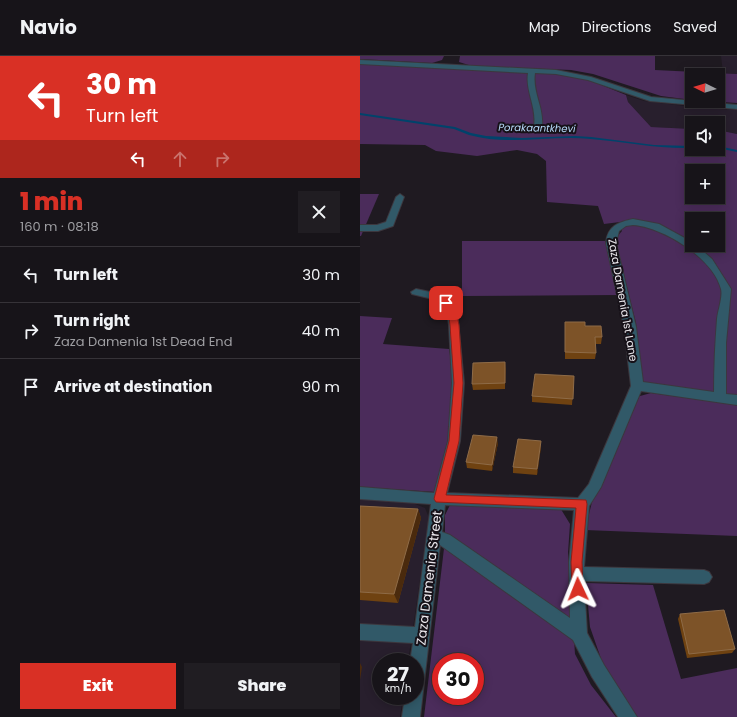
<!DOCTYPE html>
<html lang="en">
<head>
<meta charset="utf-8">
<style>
  body { margin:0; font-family:Poppins,sans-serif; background:#201d22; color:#f1f3f6; height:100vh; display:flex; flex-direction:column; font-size:15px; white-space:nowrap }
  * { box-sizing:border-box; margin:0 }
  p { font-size:13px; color:#9e9ea2 }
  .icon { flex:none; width:22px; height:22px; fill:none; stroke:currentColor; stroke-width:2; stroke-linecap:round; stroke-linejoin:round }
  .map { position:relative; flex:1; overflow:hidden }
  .panel { display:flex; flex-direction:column; background:#171419; width:360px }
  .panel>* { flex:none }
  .guide { background:#d93025; color:#fff; overflow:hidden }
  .needle { width:26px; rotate:275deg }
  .tools { position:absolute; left:325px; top:12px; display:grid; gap:8px }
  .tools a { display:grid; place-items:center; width:40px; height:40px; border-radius:0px; background:#171419; box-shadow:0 2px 10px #0003,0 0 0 1px #363338; font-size:20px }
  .speed { position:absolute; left:12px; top:597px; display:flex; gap:8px; font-size:20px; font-weight:700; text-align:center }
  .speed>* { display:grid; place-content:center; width:52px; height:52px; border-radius:50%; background:#171419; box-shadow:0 2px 10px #0003,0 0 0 1px #363338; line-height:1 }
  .speed small { font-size:10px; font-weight:400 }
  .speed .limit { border:6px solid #d22; background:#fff; color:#111 }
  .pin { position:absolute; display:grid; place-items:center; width:34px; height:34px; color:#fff; margin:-17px; border-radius:8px; box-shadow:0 2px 6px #0006 }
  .me { position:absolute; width:44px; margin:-22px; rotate:358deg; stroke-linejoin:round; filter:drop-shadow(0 0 3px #0008) }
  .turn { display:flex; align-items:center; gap:14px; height:84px; padding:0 20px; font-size:18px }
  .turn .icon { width:52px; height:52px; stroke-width:2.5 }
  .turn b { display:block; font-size:28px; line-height:34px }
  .lanes { display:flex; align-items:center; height:38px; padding:0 20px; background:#0003; justify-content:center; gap:20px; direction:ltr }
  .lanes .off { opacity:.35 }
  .round { display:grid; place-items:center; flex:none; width:42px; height:42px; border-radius:0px; background:#201d22 }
  .head { display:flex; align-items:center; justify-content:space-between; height:68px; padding:0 20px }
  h1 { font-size:24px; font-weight:800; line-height:30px; color:#d93025 }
  .button { display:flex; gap:8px; margin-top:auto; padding:8px 20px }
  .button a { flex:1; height:46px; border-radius:0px; background:#d93025; color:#fff; font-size:16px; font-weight:800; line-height:46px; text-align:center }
  .button a+a { background:#201d22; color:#f1f3f6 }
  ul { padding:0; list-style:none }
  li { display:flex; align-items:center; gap:12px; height:56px; padding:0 20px; border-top:1px solid #363338 }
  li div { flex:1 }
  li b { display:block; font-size:15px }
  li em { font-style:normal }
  header { display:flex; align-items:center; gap:24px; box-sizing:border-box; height:56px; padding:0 20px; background:#171419; border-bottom:1px solid #363338 }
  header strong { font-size:19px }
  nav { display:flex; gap:22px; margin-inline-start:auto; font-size:14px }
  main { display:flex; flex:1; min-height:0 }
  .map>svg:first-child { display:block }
</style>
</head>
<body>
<header>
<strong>Navio</strong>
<nav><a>Map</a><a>Directions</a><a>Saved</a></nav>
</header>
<main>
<section class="panel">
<div class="guide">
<div class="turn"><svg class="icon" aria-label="left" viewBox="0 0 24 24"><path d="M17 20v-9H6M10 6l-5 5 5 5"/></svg><div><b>30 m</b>Turn left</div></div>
<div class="lanes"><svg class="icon" aria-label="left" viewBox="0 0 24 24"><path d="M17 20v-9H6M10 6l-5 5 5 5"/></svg><svg class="icon off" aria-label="ahead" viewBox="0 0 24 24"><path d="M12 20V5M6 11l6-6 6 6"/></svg><svg class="icon off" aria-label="right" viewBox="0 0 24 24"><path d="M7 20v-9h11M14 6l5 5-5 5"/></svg></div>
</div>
<div class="head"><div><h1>1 min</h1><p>160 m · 08:18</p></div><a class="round"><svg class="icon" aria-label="close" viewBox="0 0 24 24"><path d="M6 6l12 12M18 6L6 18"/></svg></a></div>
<ul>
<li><svg class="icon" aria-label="left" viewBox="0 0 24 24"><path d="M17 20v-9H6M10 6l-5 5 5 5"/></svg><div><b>Turn left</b></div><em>30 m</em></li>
<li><svg class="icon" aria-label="right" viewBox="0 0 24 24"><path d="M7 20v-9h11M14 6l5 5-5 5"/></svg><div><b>Turn right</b><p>Zaza Damenia 1st Dead End</p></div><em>40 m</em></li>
<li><svg class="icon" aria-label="arrive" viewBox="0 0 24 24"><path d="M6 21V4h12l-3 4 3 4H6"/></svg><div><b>Arrive at destination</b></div><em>90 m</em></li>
</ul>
<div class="button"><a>Exit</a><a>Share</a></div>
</section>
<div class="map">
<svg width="377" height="661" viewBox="0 0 377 661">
  <rect width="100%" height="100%" fill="#1f1a21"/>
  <!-- industrial -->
  <g fill="#281f2d">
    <path d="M361 0H377V18L363 17Z"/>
    <path d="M266 39 284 45 333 51 377 54V78L358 74V67H332V73L291 71 268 46Z"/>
    <path d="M0 443 50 446 65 452 69 462 48 606H21V640H43L40 661H0Z"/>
  </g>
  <!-- green -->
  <g fill="#4b2c5b" fill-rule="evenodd">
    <path d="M0 0H84L82 4 72 7 0 3Z"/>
    <path d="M100 0H295V14L377 18V47L346 45H358V19H332V44L301 40 233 18 211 14 112 10 99 6Z"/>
    <path d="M0 8 195 18 229 24 266 39 268 46 291 71 332 73V93H358V74L377 78V341L282 326 276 267 255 183 262 175 260 166 244 168 238 150 187 146 186 105 177 98 157 94 117 100 76 95 65 89 0 88ZM332 115H358V141H332ZM332 163H358V189H332Z"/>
    <path d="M0 138H19L1 180H0Z"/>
    <path d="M102 185H245L259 239 102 240Z"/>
    <path d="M0 260 32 262 23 288 89 293 94 325 88 389 76 436 0 431Z"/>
    <path d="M291 337 377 349V480L225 474 233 442 275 344 280 340Z"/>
    <path d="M90 449 199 450 210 468 208 497 215 598 231 629 256 661H64L85 484V459ZM81 606H115V640H81Z"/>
    <path d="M226 527 293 529 321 623 377 612V661H277L245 614 230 571Z"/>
  </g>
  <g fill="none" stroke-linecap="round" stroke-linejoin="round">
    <!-- stream -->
    <g fill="#00436b" fill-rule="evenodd">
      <path d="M0 57 95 71 111 77 126 80 162 82 215 80 231 81 294 89 332 90V92C297 93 266 86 231 83 191 79 148 90 109 79 104 77 99 75 94 73L0 59Z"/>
      <path d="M358 90 377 94V96L358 92Z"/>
    </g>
    <!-- minor casing -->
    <g stroke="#3c373e" stroke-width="2">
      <g id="minor">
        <path d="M0 4 196 14 231 21 291 41 377 49V53L290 45 228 24 196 18 175 17C172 36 184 51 182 70L178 72 174 70C177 51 165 35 168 17L0 8Z"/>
        <path d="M40 138 44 141 33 170 18 175H0V169H17L26 166 36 141Z"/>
        <path d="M273 163 299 168 332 186V189H336L352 203 371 233 366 287V338L377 339V349L281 335 241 431 229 450 224 511 344 514 349 516 352 521 349 526 344 528 224 525 227 577 244 609 277 661H258L232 621 213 584 80 489 60 661H42L45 640H55V606H50L53 587 0 584V568L55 571 71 448 0 443V431L74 437 88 385 92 327 89 269 87 255 77 244 52 238 51 236 56 233 84 239 97 254 104 327 100 385 87 437 218 442 229 428 271 330 264 271 246 187C247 170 259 166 273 163ZM273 169C303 171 353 202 361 233 363 241 358 254 357 263 355 287 354 312 354 336L283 326 276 271 256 187 259 175 266 170ZM85 449 214 454 209 506 210 562 90 479 82 476Z"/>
      </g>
    </g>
    <!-- minor -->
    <use href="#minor" fill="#315968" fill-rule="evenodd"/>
  </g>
  <!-- wall -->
  <g fill="#6f4211">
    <path d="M205 266 225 270 242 281 241 288H235L236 297 235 303H205Z"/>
    <path d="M145 306V333L113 334 112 328Z"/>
    <path d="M214 320 212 349 172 346V340Z"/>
    <path d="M181 385V391L177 419 153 417V411Z"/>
    <path d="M138 387 132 415 107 412 106 406Z"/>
    <path d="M0 450 58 453 61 462 38 547 0 544Z"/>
    <path d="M320 558 375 593 372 597 327 602 318 563Z"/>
  </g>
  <!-- shaded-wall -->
  <g fill="#4a2a0d">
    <path d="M145 306 146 313 145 333Z"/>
    <path d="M137 381 138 387 132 415V409Z"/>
    <path d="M181 385V391L177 419V413Z"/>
    <path d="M58 453 61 462 38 547 34 538Z"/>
    <path d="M0 607 2 611 0 624Z"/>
  </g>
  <!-- building -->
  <g fill="#7d5328" stroke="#8e6b47">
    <path d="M205 266H225V270H241L242 281H235L236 297 205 296Z"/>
    <path d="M145 306V327L112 328 113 307Z"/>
    <path d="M175 318 214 320 213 343 172 340Z"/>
    <path d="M113 379 137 381 132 409 106 406Z"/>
    <path d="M158 383 181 385 177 413 153 411Z"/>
    <path d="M0 450 58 453 34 538 0 536Z"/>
    <path d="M364 554 375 593 329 598 320 558Z"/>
  </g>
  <!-- route -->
  <path fill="#d93025" stroke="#8d1f18" d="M83 245H89L96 254 99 269 103 327 99 385 86 439 226 444 227 448 222 506 223 533 222 537 218 538 213 537 212 533 211 506 216 452 76 446 74 443 89 385 94 327 90 269 88 254 82 247Z"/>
  <g text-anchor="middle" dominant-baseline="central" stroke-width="4" stroke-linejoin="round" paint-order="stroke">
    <!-- far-water labels -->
    <g font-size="10" font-style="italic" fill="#b8dcfb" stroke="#161118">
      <text transform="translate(177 72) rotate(1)">Porakaantkhevi</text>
    </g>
    <!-- street labels -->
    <g font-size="11" fill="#ebe8ed" stroke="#161118">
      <text transform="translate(263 244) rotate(80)">Zaza Damenia 1st Lane</text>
    </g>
    <!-- near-street labels -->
    <g font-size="13" fill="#ebe8ed" stroke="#161118">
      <text transform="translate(69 522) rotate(-83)">Zaza Damenia Street</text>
    </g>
  </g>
</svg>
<div class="tools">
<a><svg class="needle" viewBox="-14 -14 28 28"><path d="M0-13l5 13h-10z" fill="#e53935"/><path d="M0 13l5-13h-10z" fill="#9e9ea2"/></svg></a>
<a><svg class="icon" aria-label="sound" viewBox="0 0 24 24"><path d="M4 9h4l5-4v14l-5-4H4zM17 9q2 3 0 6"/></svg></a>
<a>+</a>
<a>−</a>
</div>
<div class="speed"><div>27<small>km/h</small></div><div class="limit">30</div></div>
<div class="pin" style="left:86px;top:247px;background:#d93025"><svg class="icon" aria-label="arrive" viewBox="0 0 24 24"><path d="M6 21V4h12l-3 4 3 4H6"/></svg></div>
<svg class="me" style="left:218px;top:533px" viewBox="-20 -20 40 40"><path d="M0-17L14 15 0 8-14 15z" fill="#d93025" stroke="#fff" stroke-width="4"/></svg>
</div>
</main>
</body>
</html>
